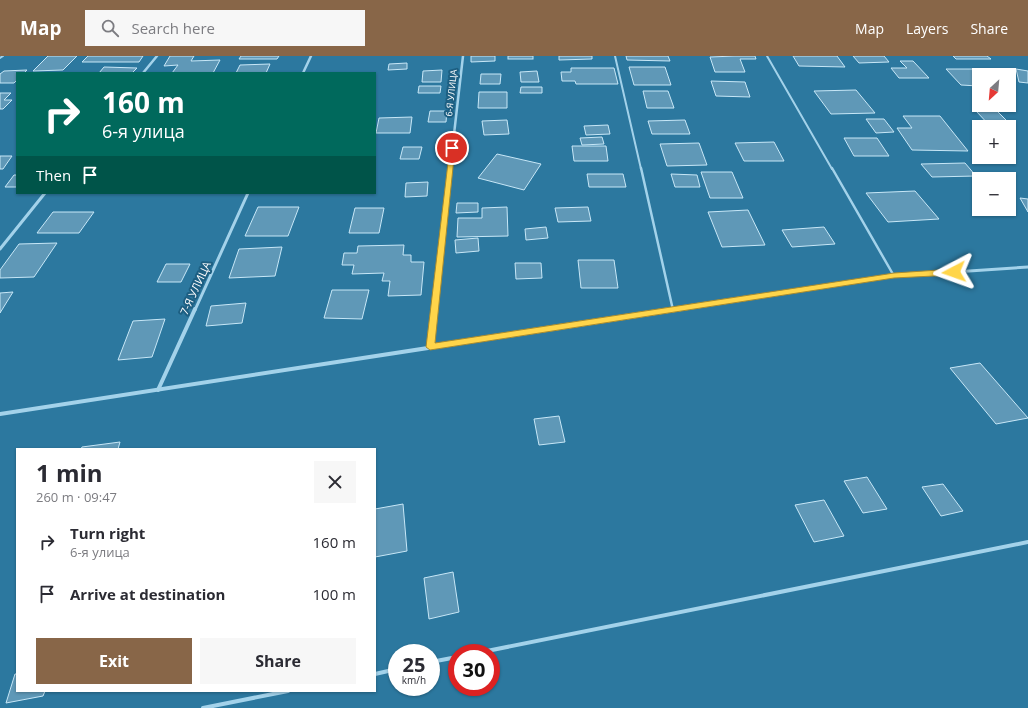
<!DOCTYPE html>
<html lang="en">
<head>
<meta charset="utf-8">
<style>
  body { margin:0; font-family:"Open Sans",sans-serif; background:#f7f7f7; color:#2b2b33; height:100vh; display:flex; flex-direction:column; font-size:15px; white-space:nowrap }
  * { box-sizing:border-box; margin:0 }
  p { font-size:13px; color:#7c7c81 }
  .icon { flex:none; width:22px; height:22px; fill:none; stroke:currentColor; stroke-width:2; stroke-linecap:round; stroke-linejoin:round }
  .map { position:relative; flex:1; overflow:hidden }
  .side { position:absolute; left:16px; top:392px; width:360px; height:244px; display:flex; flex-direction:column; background:#fff; border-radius:0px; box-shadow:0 1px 3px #0004 }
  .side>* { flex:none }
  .banner { position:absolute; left:16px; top:16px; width:360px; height:122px; border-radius:0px; box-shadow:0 1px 3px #0004; background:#00695c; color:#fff; overflow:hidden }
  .needle { width:26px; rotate:206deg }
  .buttons { position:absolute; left:972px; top:12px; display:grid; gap:8px }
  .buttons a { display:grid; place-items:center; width:44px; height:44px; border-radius:0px; background:#fff; box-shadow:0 1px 3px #0004; font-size:20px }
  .speed { position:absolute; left:388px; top:588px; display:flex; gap:8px; font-size:20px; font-weight:700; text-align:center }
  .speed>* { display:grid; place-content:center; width:52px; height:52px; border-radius:50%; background:#fff; box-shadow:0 1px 3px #0004; line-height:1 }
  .speed small { font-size:10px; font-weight:400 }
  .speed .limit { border:6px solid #d22; background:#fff; color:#111 }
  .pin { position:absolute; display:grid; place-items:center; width:34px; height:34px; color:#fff; margin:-17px; border:2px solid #fff; border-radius:50%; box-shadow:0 1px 4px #0007 }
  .me { position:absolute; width:44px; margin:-22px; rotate:266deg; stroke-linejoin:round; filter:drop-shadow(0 0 3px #0008) }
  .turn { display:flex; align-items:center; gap:14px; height:84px; padding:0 20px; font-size:18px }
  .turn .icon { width:52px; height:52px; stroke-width:2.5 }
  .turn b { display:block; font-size:28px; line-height:34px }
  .then { display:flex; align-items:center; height:38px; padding:0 20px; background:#0003; gap:8px; font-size:15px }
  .round { display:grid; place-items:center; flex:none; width:42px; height:42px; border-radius:0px; background:#f7f7f7 }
  .overview { display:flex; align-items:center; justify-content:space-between; height:68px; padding:0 20px }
  h1 { font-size:24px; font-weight:700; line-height:30px }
  .cta { display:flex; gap:8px; margin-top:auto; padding:8px 20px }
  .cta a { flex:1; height:46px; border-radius:0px; background:#886648; color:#fff; font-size:16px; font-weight:700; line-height:46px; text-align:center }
  .cta a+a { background:#f7f7f7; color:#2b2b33 }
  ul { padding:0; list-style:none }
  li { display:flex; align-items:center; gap:12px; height:52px; padding:0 20px }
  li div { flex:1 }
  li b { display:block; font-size:15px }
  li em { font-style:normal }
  header { display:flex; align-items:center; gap:24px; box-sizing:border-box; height:56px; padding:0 20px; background:#886648; color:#fff }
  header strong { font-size:19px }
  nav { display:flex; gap:22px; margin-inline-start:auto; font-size:14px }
  .search { width:280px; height:36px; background:#f7f7f7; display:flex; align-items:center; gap:10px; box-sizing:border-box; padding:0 14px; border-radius:0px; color:#7c7c81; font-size:15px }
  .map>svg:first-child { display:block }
</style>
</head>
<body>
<header>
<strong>Map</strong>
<div class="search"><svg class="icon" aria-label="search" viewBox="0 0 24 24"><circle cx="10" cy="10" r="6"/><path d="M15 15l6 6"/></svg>Search here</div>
<nav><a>Map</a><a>Layers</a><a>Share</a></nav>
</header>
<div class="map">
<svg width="1028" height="652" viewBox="0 0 1028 652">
  <rect width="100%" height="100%" fill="#1d5f82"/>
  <!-- green -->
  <path fill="#2c789f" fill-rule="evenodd" d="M0 0H1028V652H0ZM17 17H375V137H17ZM979 19H1009V49H979ZM979 71H1009V101H979ZM979 123H1009V153H979ZM17 393H375V635H17ZM397 597H431V631H397ZM457 597H491V631H457Z"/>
  <!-- building -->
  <g fill="#5f98b7" stroke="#c7e7f7">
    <path d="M48 0H77L63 14 33 15Z"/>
    <path d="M88 0H143L139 6H82Z"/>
    <path d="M170 0H194L191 5 220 4 213 17H172L178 9 164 10Z"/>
    <path d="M241 0H279L277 3H239Z"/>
    <path d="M471 0H495V5L471 6Z"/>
    <rect x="508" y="0" width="25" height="3"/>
    <path d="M559 0H592V3L559 4Z"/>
    <path d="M626 0H668L670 5 627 4Z"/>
    <path d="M735 0H755L756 3H740L745 16H715L710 1Z"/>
    <path d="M793 0H837L845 11 799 10Z"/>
    <path d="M853 0H884L889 6 859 7Z"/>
    <path d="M953 0H987L991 3H956Z"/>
    <path d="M900 5H913L929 22H899L891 12H907Z"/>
    <path d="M407 7V13L388 14 389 8Z"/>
    <path d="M270 8 266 17H236L240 9Z"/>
    <path d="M104 11 137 12 132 17H99Z"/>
    <path d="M629 11H665L671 29H634Z"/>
    <path d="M571 12H614L618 28H576L575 25H562L561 16H571Z"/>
    <path d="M946 13H979L985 19H979V30L961 29Z"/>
    <path d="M1016 13 1028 15V27L1019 26Z"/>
    <path d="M27 14 24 17H17V24L14 27H0V18L4 15Z"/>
    <path d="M442 14 441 26H422L423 15Z"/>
    <path d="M537 15 539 26H521L520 16Z"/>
    <path d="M481 18H501L500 28H480Z"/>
    <path d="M711 25 745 26 750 41 716 40Z"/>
    <path d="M419 30H441L440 37H418Z"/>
    <path d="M521 31H542V37H520Z"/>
    <path d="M856 34 875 57 831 58 814 35Z"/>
    <path d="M643 35H668L674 52H647Z"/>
    <path d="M479 36H507V52H478Z"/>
    <path d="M0 37H11L4 44H12L3 53H0Z"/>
    <path d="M430 55H447L446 66H428Z"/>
    <path d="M976 55H997L1014 72 991 71Z"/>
    <path d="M903 60H940L968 95 912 94 897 72H912Z"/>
    <path d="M412 61 410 77H376L379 62Z"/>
    <path d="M866 63H884L894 76 876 77Z"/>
    <path d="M507 64 509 78 484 79 482 65Z"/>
    <path d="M685 64 690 78H652L648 65Z"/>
    <path d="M608 69 610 78 586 79 584 70Z"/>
    <path d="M602 81 604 88 582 89 580 82Z"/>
    <path d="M844 82H877L889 100H854Z"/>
    <path d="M774 86 784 105H744L735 87Z"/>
    <path d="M699 87 707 109 667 110 660 88Z"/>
    <path d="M572 90H606L608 105H574Z"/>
    <path d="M403 91H422L419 103H400Z"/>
    <path d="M497 98 541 108 524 134 478 122Z"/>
    <path d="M0 100H12L3 113H0Z"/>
    <path d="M965 107 976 120 932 121 921 108Z"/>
    <path d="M701 116H732L743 142H710Z"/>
    <path d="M587 118H623L626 131H589Z"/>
    <path d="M671 118 697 119 700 131H675Z"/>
    <path d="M14 119H17V131H5Z"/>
    <path d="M428 126 427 140 405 141 406 127Z"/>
    <path d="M915 135 939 163 888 166 866 137Z"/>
    <path d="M1020 142 1028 143V156Z"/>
    <path d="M457 147H478V156L456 157Z"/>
    <path d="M258 151H299L288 180H245Z"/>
    <path d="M507 151 508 180 457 181 458 162H482V152Z"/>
    <path d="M588 151 591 165 558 166 555 152Z"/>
    <path d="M355 152H384L379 177H349Z"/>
    <path d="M748 154 765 189 722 191 708 156Z"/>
    <path d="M53 156H94L79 177H37Z"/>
    <path d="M546 171 548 182 526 184 525 173Z"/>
    <path d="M824 171 835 188 792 191 782 174Z"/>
    <path d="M478 182 479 195 456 197 455 184Z"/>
    <path d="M57 187 34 221 0 222V214L19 188Z"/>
    <path d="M404 189 403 199H411V206H424L421 239 388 240 390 225H382L384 217 352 218 354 209H342L344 197H357L358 190Z"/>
    <path d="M282 191 275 220 229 222 239 193Z"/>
    <path d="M578 204H614L618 232H581Z"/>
    <path d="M515 207H541L542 222 516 223Z"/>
    <path d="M166 208H190L181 226H157Z"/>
    <path d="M332 234H369L362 263 324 262Z"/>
    <path d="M13 236 0 257V237Z"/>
    <path d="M246 247 242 267 206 270 211 250Z"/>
    <path d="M165 263 152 301 118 304 133 265Z"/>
    <path d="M980 307 1028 362 996 368 950 312Z"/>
    <path d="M559 360 565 386 539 389 534 363Z"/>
    <path d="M120 386 118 393H81L82 391Z"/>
    <path d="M867 421 887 453 863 457 844 425Z"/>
    <path d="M943 428 963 455 941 460 922 431Z"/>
    <path d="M824 444 844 480 814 486 795 449Z"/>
    <path d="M403 448 407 495 375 501V453Z"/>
    <path d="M453 516 459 556 429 563 424 522Z"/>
    <path d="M15 618H17V635H45L43 640 6 647Z"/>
  </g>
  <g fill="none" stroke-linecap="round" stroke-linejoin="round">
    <!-- service-far2 -->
    <g stroke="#a3d2ea" stroke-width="2">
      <path d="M615 0 641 113"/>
      <path d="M767 0 832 113"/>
      <path d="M0 2 3 0"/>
    </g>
    <!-- service-far1 -->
    <g stroke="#a3d2ea" stroke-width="2.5">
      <path d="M641 112 673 254"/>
      <path d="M832 112 894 220"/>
    </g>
    <!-- service -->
    <g stroke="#a3d2ea" stroke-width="4">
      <path d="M477 597 1028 486"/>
      <path d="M431 606 457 601"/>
      <path d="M375 618 397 613"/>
      <path d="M203 652 288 635"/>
    </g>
    <!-- minor-far2 -->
    <g stroke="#a3d2ea" stroke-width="2.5">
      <path d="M143 17 157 0"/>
      <path d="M303 17 311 0"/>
      <path d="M450 113 463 0"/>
    </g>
    <!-- minor-far1 -->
    <g stroke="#a3d2ea" stroke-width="3">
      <path d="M0 193 45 137"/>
      <path d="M195 254 248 137"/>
      <path d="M434 254 450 112"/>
      <path d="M675 254 894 220 1028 211"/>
    </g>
    <!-- minor -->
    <g stroke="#a3d2ea" stroke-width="4">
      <path d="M430 291 434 253"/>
      <path d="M158 334 195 253"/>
      <path d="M0 358 681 253"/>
    </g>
  </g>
  <!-- route -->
  <path fill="#ffd54a" stroke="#a68a30" d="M450 90 455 92 435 287 894 217 954 213 957 216 954 219 894 222 430 294 426 291Z"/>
  <g text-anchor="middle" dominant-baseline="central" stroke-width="4" stroke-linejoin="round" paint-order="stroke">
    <!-- far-street labels -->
    <g font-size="9" fill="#fff" stroke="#1d5f82">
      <text transform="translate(451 37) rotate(-84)">6-Я УЛИЦА</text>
    </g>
    <!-- street labels -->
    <g font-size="11" fill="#fff" stroke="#1d5f82">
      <text transform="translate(195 232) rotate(-65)">7-Я УЛИЦА</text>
    </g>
  </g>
</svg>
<div class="buttons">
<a><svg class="needle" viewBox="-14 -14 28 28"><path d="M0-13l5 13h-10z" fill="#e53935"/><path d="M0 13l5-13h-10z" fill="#7c7c81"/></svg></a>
<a>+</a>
<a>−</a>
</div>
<div class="speed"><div>25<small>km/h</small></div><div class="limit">30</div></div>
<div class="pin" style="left:452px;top:92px;background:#d93025"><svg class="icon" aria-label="arrive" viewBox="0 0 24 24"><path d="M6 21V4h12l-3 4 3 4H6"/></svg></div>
<svg class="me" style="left:954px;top:216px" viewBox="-20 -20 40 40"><path d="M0-17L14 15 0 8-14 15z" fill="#ffd54a" stroke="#fff" stroke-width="4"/></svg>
<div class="banner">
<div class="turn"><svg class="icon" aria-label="right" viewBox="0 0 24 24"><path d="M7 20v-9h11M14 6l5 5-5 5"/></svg><div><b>160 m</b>6-я улица</div></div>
<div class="then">Then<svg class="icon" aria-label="arrive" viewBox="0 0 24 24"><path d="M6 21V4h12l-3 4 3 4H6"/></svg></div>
</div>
<section class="side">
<div class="overview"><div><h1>1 min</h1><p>260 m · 09:47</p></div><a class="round"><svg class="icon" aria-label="close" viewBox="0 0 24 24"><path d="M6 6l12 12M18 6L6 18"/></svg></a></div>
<ul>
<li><svg class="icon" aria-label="right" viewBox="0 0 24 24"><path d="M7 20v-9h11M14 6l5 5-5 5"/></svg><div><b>Turn right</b><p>6-я улица</p></div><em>160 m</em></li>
<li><svg class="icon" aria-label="arrive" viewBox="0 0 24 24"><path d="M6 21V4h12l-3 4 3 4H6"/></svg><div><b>Arrive at destination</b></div><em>100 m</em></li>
</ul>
<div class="cta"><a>Exit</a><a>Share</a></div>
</section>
</div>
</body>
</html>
